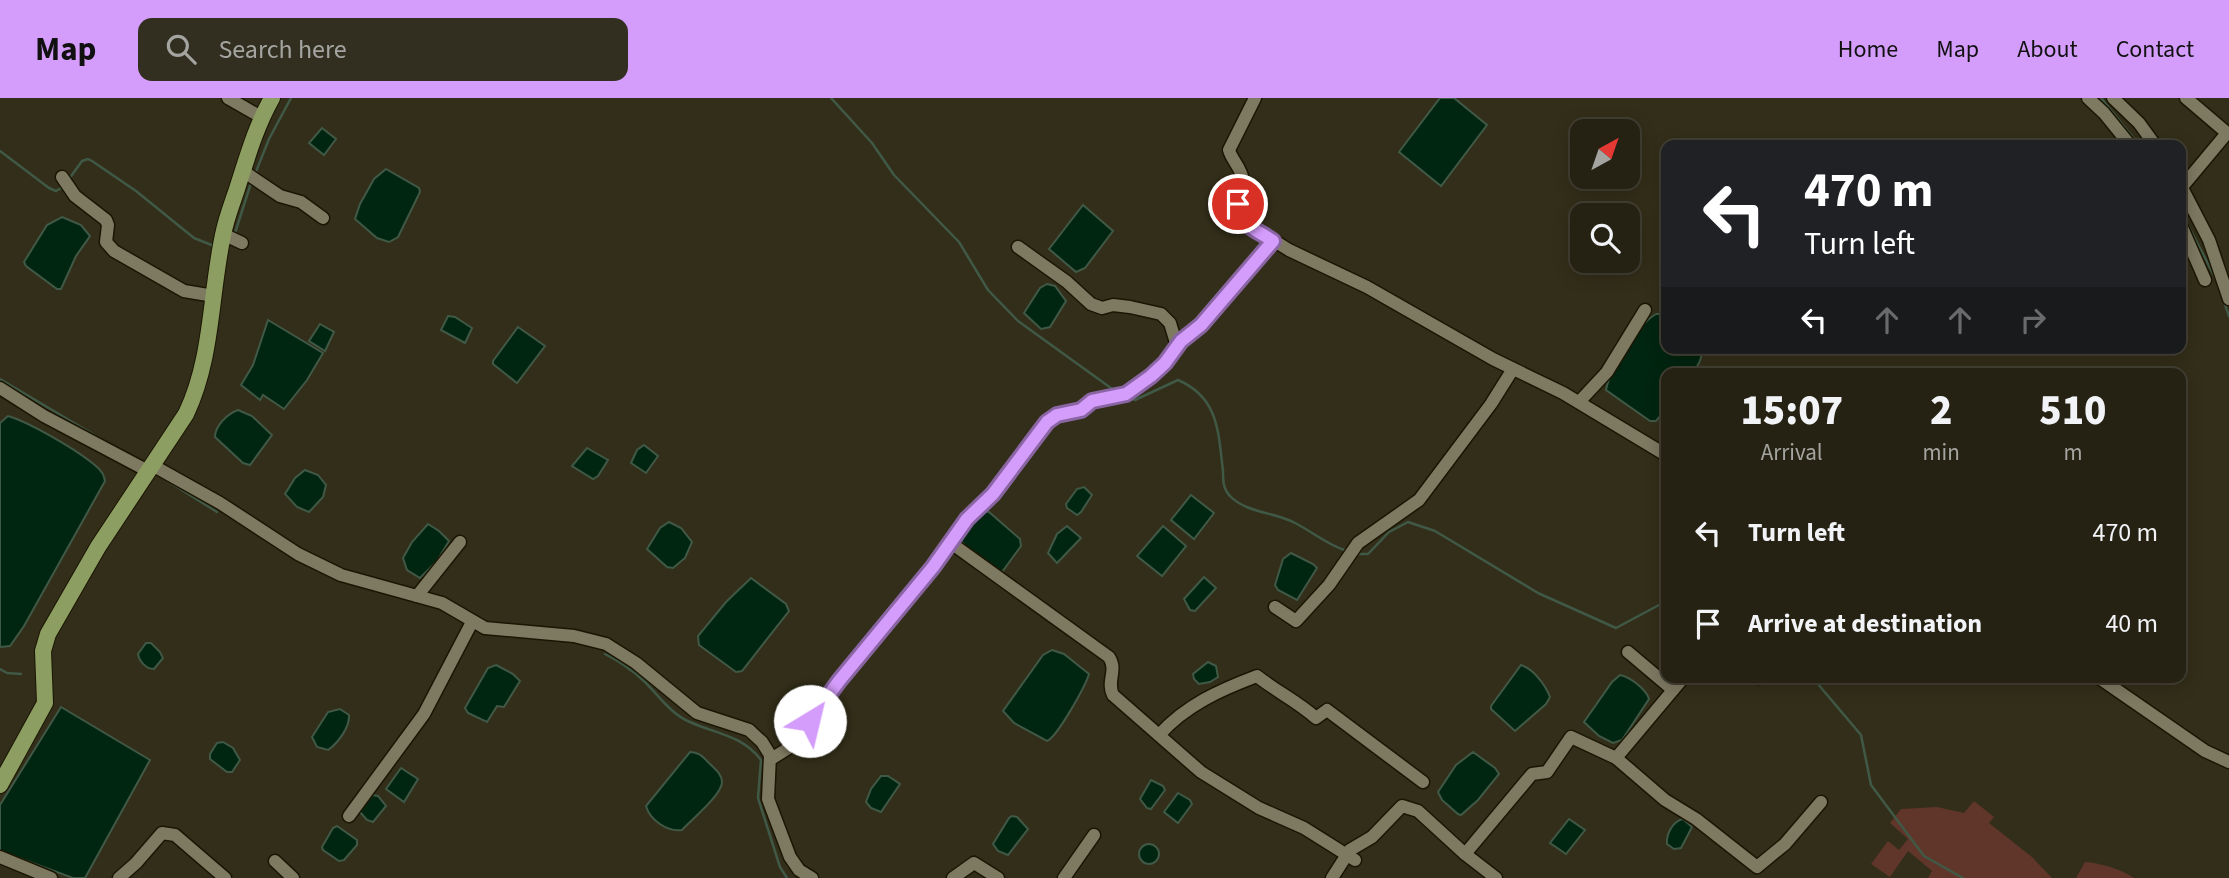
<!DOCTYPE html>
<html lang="en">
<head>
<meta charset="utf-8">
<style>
  body { margin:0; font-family:"Source Sans 3",sans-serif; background:#322f21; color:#f1f3f6; height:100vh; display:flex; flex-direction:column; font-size:26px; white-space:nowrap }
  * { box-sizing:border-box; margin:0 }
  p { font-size:23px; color:#a4a4a0 }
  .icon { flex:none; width:38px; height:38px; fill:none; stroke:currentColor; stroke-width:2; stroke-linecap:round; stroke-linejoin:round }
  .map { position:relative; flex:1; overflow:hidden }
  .drawer { position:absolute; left:1661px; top:270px; width:525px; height:315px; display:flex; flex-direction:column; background:#262213; border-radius:14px; box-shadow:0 4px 18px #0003,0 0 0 2px #423f33 }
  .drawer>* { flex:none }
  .banner { position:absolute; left:1661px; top:42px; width:525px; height:214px; border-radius:14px; box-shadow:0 4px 18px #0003,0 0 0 2px #423f33; background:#202124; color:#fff; overflow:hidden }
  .needle { width:46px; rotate:40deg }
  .fabs { position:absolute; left:1570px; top:21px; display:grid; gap:14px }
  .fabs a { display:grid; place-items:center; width:70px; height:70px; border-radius:14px; background:#262213; box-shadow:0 4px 18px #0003,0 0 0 2px #423f33; font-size:35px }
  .pin { position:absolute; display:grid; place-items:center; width:60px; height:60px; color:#fff; margin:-30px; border:4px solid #fff; border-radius:50%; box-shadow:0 2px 7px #0007 }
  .me { position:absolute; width:77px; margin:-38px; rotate:36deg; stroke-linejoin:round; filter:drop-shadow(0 0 5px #0008) }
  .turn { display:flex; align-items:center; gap:24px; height:147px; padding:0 28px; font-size:32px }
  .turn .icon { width:91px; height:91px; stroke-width:2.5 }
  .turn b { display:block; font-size:49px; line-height:60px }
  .lanes { display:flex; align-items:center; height:66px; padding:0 28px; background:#0003; justify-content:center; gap:35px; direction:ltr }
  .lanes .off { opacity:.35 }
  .eta { display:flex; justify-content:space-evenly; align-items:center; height:119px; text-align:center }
  .eta b { font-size:42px; font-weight:800; line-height:49px }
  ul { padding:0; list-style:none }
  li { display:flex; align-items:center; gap:21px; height:91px; padding:0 28px }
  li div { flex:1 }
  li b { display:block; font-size:26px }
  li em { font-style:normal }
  header { display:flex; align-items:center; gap:42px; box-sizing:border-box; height:98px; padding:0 35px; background:#d49cfb; color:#111 }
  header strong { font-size:33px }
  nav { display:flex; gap:38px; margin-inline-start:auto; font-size:24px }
  .search { width:490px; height:63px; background:#322f21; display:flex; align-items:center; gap:18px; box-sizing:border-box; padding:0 24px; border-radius:14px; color:#a4a4a0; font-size:26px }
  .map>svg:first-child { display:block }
</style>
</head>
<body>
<header>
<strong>Map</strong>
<div class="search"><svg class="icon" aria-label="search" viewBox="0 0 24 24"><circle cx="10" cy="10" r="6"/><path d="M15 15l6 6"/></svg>Search here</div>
<nav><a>Home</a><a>Map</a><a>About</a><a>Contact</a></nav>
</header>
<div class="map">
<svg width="2229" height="780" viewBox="0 0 2229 780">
  <rect width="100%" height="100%" fill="#332e19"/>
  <!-- green -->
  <g fill="#5f3629">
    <path d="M1974 703 1994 719 1989 725 2032 759 2052 780H1928L1932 773 1908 753 1890 779 1871 766 1888 743 1899 752 1908 741 1890 725 1901 711 1937 709 1964 715Z"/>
    <path d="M2085 764C2101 765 2120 771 2134 780H2076Z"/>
  </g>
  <!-- water -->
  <g fill="#002510" stroke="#405946" stroke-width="2">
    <path d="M1440 0H1454L1487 27 1441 88 1399 54Z"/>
    <path d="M322 30 336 41 324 57 309 45Z"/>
    <path d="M386 71 419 90 420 94 398 139 389 144 377 140 355 121 360 106 374 81Z"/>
    <path d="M1083 107 1113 133 1085 170 1076 174 1049 151Z"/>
    <path d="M62 119 81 127 90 138 76 158 61 191H57L26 168 24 164 47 127Z"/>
    <path d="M1047 186 1055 188 1066 203 1050 229 1041 231 1024 215 1040 190Z"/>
    <path d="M1656 216H1666V250H1702C1703 260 1698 267 1693 275H1666V311L1656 323H1650L1606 292C1610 270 1637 227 1656 216Z"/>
    <path d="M448 218 455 219 472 230 465 245 441 232Z"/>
    <path d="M268 222 323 255 307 282 284 311 263 297 260 302 241 287 253 267Z"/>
    <path d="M320 226 334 234 325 253 309 243Z"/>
    <path d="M518 229 545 248 517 285 493 266V263Z"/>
    <path d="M238 312 252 318 272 337 250 367 243 365 215 339C215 328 227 316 238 312Z"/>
    <path d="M8 318C31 325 79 353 97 369 102 373 104 377 105 383L24 528 10 548 0 549V325Z"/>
    <path d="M644 347 658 358 646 375 631 365 637 352Z"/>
    <path d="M587 350 608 362 598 378 593 381 572 368Z"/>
    <path d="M305 372 318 377 326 387 323 399 309 414 297 409 285 396 295 380Z"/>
    <path d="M1084 389 1092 397 1081 414 1077 417 1067 410 1066 406 1077 391Z"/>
    <path d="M1191 397 1214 415 1194 441 1171 422Z"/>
    <path d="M984 413 989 414 1020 441 1021 448 1002 474 967 450 960 442 969 426Z"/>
    <path d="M669 424 681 430 692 444 685 460 673 470 667 469 647 451 660 430Z"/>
    <path d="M428 426 439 433 449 443 437 463 420 480 407 472 403 460 412 444Z"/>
    <path d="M1067 428 1081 440 1057 465 1048 455 1057 436Z"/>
    <path d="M1163 428 1186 448 1162 478 1137 458Z"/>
    <path d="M1291 455 1313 466 1317 470 1297 502 1278 492 1275 487 1283 461Z"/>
    <path d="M1204 479 1216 490 1195 513 1190 512 1184 501Z"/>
    <path d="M751 480 786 506 789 513 742 573 736 574 699 547 698 538 726 504Z"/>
    <path d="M146 545H151L160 554 163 560 154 571C146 571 139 563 138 556Z"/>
    <path d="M1052 552 1064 556 1089 576C1085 589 1057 639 1047 643L1014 625 1003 613 1043 557Z"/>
    <path d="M1208 564 1216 568 1218 579 1210 584 1199 586 1194 581 1193 576Z"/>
    <path d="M496 567 513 576 520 583 504 609 497 608 487 624 468 615 465 610 488 570Z"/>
    <path d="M1521 567C1533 571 1545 586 1550 599L1546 606 1515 633 1491 611V608Z"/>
    <path d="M1620 577C1630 579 1646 591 1649 601L1622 642 1613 645 1599 638 1584 624 1612 584Z"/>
    <path d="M61 609 150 662 85 780H73L0 753V707Z"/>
    <path d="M340 611 349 617C350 629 338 645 328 652L317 649 312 639 328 614Z"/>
    <path d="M223 644 233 650 240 662 232 674H227L210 661V656L217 645Z"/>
    <path d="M690 654C699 654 703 659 709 665 714 670 722 676 722 684 722 697 691 722 682 732 667 734 650 722 646 708Z"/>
    <path d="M1473 654 1495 670 1499 676 1478 702 1461 717 1458 716 1442 702 1438 694 1456 667Z"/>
    <path d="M401 670 418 681 404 704 386 691Z"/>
    <path d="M881 678H888L900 686 881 714 871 710 866 704 871 691Z"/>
    <path d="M1151 682 1163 688 1165 692 1151 711 1147 710 1140 701Z"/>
    <path d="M1178 695 1190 702 1192 706 1178 725 1164 714Z"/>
    <path d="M372 697 378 698 386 708 373 724 367 722 359 713Z"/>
    <path d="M1012 718 1017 719 1028 731 1008 757 998 753 993 746 1009 720Z"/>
    <path d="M1569 721 1585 732 1566 756 1550 745Z"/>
    <path d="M1683 721 1692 729 1681 750 1674 751 1667 746C1666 736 1673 723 1683 721Z"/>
    <path d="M337 728 357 742V747L344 762 339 763 323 752 322 749 333 730Z"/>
    <circle cx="1149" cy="756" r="10"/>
  </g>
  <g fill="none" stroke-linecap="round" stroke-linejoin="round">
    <!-- stream -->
    <g stroke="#405946" stroke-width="2.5">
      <path d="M831 0 872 45 894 77 959 144 988 192 1018 223 1115 293"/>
      <path d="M2101 0 2139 47"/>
      <path d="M0 53 49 90 56 93 63 89"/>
      <path d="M255 76 269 41 291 0"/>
      <path d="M69 81 82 63 88 61 92 63 136 93 194 140 214 148"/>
      <path d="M2180 112 2218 185"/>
      <path d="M235 135 251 85"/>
      <path d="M2223 201 2229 218"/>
      <path d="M0 281 106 344"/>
      <path d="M1127 299 1135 302 1178 282C1219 300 1218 333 1223 373 1223 382 1223 391 1230 398 1246 415 1275 414 1295 425 1313 434 1327 447 1347 453"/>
      <path d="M155 375 217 414"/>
      <path d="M1357 456H1368L1389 434 1408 424 1435 433 1538 495 1616 530 1659 507 1666 508"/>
      <path d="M605 556C619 563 633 573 645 584 658 597 672 617 690 624 716 636 742 637 761 662L758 700 780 769 787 780"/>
      <path d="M0 571 7 575 21 576"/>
      <path d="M1812 579 1861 637 1871 687 1924 758 1963 780"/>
    </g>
    <!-- minor casing -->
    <g stroke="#1b1603" stroke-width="15">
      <g id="minor">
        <path d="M228 0 261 19"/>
        <path d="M1255 0 1229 52C1232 63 1242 70 1243 83 1244 98 1233 108 1241 122L1289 152 1367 189 1493 261 1563 295 1666 357"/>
        <path d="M2088 0 2104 15 2130 47"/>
        <path d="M2113 0 2139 25 2155 47"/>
        <path d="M243 73 280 98 301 104 323 120"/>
        <path d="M62 79 75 98 106 122 108 127 106 144 114 153 184 193 214 198"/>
        <path d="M2180 86 2209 142 2229 201"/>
        <path d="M2182 89 2227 35 2186 0"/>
        <path d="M2180 125 2205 182"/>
        <path d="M223 136 242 145"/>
        <path d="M1018 149 1067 184 1091 206 1102 210 1113 207 1130 209 1161 216 1170 225 1177 248"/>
        <path d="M0 290 44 318 148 373"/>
        <path d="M1579 304 1607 274 1645 212"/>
        <path d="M152 367 220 405 298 456 341 477 442 505 485 530 574 538 606 546 636 565 697 615 749 632 762 644 770 657 768 701 790 759 799 772 812 780"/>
        <path d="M951 445 1109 559C1118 573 1106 583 1113 597L1201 674 1259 710 1304 730 1355 762"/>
        <path d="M417 498 460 444"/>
        <path d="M1275 509 1296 523 1329 487 1358 445 1419 402 1491 306 1513 271"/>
        <path d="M1628 554 1673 592"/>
        <path d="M1758 579 1759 580"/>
        <path d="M2098 579 2205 653 2229 664"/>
        <path d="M1159 637C1186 607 1220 592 1257 578 1277 594 1297 603 1316 620L1327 612 1423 684"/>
        <path d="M1616 660 1665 702 1696 721 1757 769 1785 746 1821 704"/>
        <path d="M771 661 787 651 798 638 839 583 933 469 967 421 993 396 1047 324 1057 317 1081 312 1092 303 1126 296 1151 278 1165 265 1181 243 1201 227 1273 143"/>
        <path d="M349 718 424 616 472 524"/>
        <path d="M1465 756 1532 676 1547 674 1571 639 1616 660 1684 579"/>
        <path d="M0 759 51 780"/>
        <path d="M275 763 293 780"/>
        <path d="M119 780 136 765 162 735 175 737 225 780"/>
        <path d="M953 780 974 765 998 780"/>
        <path d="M1064 780 1094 737"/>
        <path d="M1332 780 1350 752 1372 739 1402 708 1418 713 1465 756 1496 780"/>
      </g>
    </g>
    <!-- major casing -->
    <g stroke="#1b1603" stroke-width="18">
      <path id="major" d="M0 687 45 605 43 553 48 536 98 449 186 316C213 259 210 197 223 137 226 121 232 106 237 91 247 60 256 28 272 0"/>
    </g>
    <!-- minor -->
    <use href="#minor" stroke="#7e7961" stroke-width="12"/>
    <!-- major -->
    <use href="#major" stroke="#8c9e62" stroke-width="16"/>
  </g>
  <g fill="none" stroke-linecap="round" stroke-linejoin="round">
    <!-- route casing -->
    <g stroke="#8a65a3" stroke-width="18">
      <path id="route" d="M810 623 839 583 933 469 967 421 993 396 1047 324 1057 317 1081 312 1092 303 1126 296 1151 278 1165 265 1181 243 1201 227 1273 143C1259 133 1235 125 1238 106"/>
    </g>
    <!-- route -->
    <use href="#route" stroke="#d49cfb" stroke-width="12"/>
  </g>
</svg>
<div class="fabs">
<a><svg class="needle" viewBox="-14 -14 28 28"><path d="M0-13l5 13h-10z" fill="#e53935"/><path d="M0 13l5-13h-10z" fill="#a4a4a0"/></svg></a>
<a><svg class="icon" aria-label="search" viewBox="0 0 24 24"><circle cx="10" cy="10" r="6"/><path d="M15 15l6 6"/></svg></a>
</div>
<div class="pin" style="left:1238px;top:106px;background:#d93025"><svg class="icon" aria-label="arrive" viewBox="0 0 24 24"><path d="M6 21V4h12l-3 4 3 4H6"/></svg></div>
<svg class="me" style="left:810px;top:623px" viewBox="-20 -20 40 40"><circle r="19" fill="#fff"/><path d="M0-13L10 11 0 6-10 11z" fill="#d49cfb"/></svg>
<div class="banner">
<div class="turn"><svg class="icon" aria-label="left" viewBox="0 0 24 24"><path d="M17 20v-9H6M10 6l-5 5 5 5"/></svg><div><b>470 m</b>Turn left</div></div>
<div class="lanes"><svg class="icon" aria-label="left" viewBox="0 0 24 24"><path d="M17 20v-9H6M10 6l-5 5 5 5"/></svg><svg class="icon off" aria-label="ahead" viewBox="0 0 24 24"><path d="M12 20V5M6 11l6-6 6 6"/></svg><svg class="icon off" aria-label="ahead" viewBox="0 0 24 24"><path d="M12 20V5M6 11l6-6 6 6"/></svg><svg class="icon off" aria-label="right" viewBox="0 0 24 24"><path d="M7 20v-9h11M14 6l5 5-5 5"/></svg></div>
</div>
<section class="drawer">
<div class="eta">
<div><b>15:07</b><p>Arrival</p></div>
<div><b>2</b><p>min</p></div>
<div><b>510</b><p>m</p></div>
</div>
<ul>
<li><svg class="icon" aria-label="left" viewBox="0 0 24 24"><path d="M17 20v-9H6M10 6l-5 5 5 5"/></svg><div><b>Turn left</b></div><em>470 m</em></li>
<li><svg class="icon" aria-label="arrive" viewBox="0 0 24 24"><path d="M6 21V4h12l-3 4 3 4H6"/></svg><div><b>Arrive at destination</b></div><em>40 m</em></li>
</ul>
</section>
</div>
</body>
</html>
